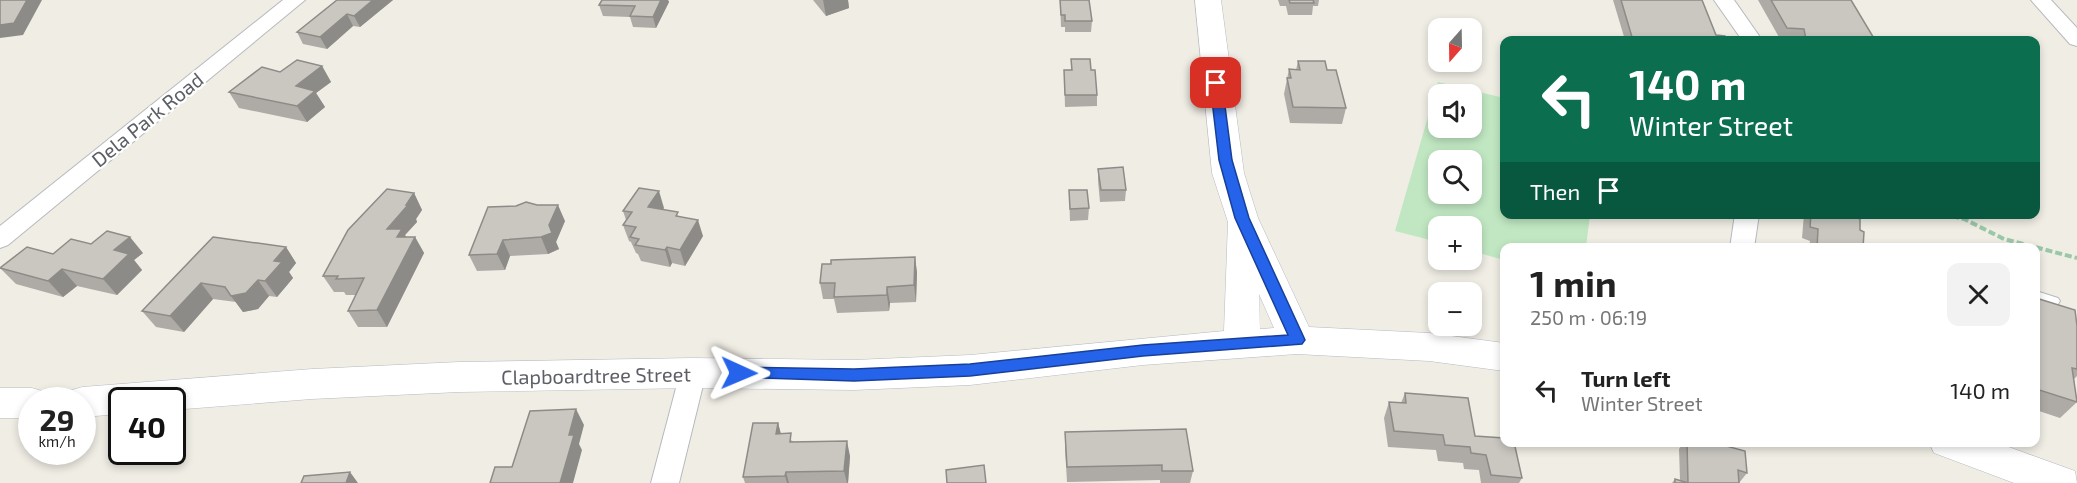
<!DOCTYPE html>
<html lang="en">
<head>
<meta charset="utf-8">
<style>
  body { margin:0; font-family:"Exo 2",sans-serif; background:#f2f2f2; color:#222; height:100vh; display:flex; flex-direction:column; font-size:22px; white-space:nowrap }
  * { box-sizing:border-box; margin:0 }
  p { font-size:20px; color:#767676 }
  .icon { flex:none; width:33px; height:33px; fill:none; stroke:currentColor; stroke-width:2; stroke-linecap:round; stroke-linejoin:round }
  .map { position:relative; flex:1; overflow:hidden }
  .side { position:absolute; left:1500px; top:243px; width:540px; height:204px; display:flex; flex-direction:column; background:#fff; border-radius:12px; box-shadow:0 3px 9px #0003 }
  .side>* { flex:none }
  .guide { position:absolute; left:1500px; top:36px; width:540px; height:183px; border-radius:12px; box-shadow:0 3px 9px #0003; background:#0b6e4f; color:#fff; overflow:hidden }
  .needle { width:39px; rotate:200deg }
  .fabs { position:absolute; left:1428px; top:18px; display:grid; gap:12px }
  .fabs a { display:grid; place-items:center; width:54px; height:54px; border-radius:12px; background:#fff; box-shadow:0 3px 9px #0003; font-size:30px }
  .speed { position:absolute; left:18px; top:387px; display:flex; gap:12px; font-size:30px; font-weight:700; text-align:center }
  .speed>* { display:grid; place-content:center; width:78px; height:78px; border-radius:50%; background:#fff; box-shadow:0 3px 9px #0003; line-height:1 }
  .speed small { font-size:15px; font-weight:400 }
  .speed .limit { border:3px solid #111; border-radius:9px; background:#fff; color:#111 }
  .pin { position:absolute; display:grid; place-items:center; width:51px; height:51px; color:#fff; margin:-26px; border-radius:12px; box-shadow:0 3px 9px #0006 }
  .me { position:absolute; width:66px; margin:-33px; rotate:91deg; stroke-linejoin:round; filter:drop-shadow(0 0 4px #0008) }
  .turn { display:flex; align-items:center; gap:21px; height:126px; padding:0 30px; font-size:27px }
  .turn .icon { width:78px; height:78px; stroke-width:2.5 }
  .turn b { display:block; font-size:42px; line-height:51px }
  .then { display:flex; align-items:center; height:57px; padding:0 30px; background:#0003; gap:12px; font-size:22px }
  .round { display:grid; place-items:center; flex:none; width:63px; height:63px; border-radius:12px; background:#f2f2f2 }
  .summary { display:flex; align-items:center; justify-content:space-between; height:102px; padding:0 30px }
  h1 { font-size:36px; font-weight:700; line-height:45px }
  ul { padding:0; list-style:none }
  li { display:flex; align-items:center; gap:18px; height:90px; padding:0 30px }
  li div { flex:1 }
  li b { display:block; font-size:22px }
  li em { font-style:normal }
  .map>svg:first-child { display:block }
</style>
</head>
<body>
<div class="map">
<svg width="2077" height="483" viewBox="0 0 2077 483">
  <rect width="100%" height="100%" fill="#efede4"/>
  <!-- green -->
  <path fill="#c0e7c2" fill-rule="evenodd" d="M1438 82 1504 98V214L1590 215 1586 247 1504 248V260L1472 251V226H1438V242L1395 231ZM1438 94H1472V128H1438ZM1472 160V194H1438V160Z"/>
  <g fill="none" stroke-linecap="round" stroke-linejoin="round">
    <!-- lane casing -->
    <g stroke="#b7b9be" stroke-width="2">
      <path id="lane" d="M2036 291 2058 298 2060 301 2058 304 2054 306 2036 301Z"/>
    </g>
    <!-- street casing -->
    <g stroke="#b7b9be" stroke-width="2">
      <g id="street">
        <path d="M283 0H305L8 245 0 248V226Z"/>
        <path d="M1714 0H1734L1762 40H1742Z"/>
        <path d="M2031 0H2051L2077 28V46L2070 44Z"/>
        <path d="M1735 214H1759L1754 248H1730Z"/>
        <path d="M693 362 702 365 706 373 679 483H651L680 373 684 365Z"/>
      </g>
    </g>
    <!-- secondary casing -->
    <g stroke="#b7bac0" stroke-width="1">
      <g id="secondary">
        <path d="M1195 0H1221L1244 173 1258 218 1309 327 1429 333 1504 343V371L1429 361 1297 354 1143 365 970 385 854 390 693 388 459 392 312 399 172 410V400H122V414L82 417V400H64L69 391 82 387 312 369 459 362 693 358 854 360 970 355 1224 331 1228 222 1212 173ZM1259 294 1274 328 1260 329Z"/>
        <path d="M0 388H32L45 392 49 400H32V418H0Z"/>
        <path d="M1929 442H1995L2075 471 2077 483H2014L1934 453Z"/>
      </g>
    </g>
    <!-- path-far1 -->
    <path stroke="#99c8a8" stroke-width="3" stroke-dasharray="5 3" stroke-linecap="butt" d="M1943 214 1959 218"/>
    <!-- path -->
    <path stroke="#99c8a8" stroke-width="4" stroke-dasharray="7 3" stroke-linecap="butt" d="M1952 216 1964 219 2004 239 2077 258"/>
    <!-- lane -->
    <use href="#lane" fill="#fff" fill-rule="evenodd"/>
    <!-- street -->
    <use href="#street" fill="#fff" fill-rule="evenodd"/>
    <!-- secondary -->
    <use href="#secondary" fill="#fff" fill-rule="evenodd"/>
  </g>
  <!-- wall -->
  <g fill="#aeaba6">
    <path d="M337 0H393L360 27 353 26 327 49 303 44 297 32Z"/>
    <path d="M602 0H668L669 2 656 28 633 27 630 17 603 16 599 5Z"/>
    <path d="M813 0H848L849 8 826 16Z"/>
    <path d="M1060 0H1089L1092 21 1091 32H1065V27H1061Z"/>
    <path d="M1278 0H1319L1318 6H1313L1312 15H1288L1286 6H1280Z"/>
    <path d="M1613 0H1702L1716 35 1727 40H1625Z"/>
    <path d="M1758 0H1851L1875 40H1797L1780 39Z"/>
    <path d="M1071 59 1091 70 1097 95V106L1065 107 1064 70H1071Z"/>
    <path d="M1298 61 1327 70 1346 108 1342 124 1290 123 1284 94 1289 69 1296 70Z"/>
    <path d="M322 66 331 82 316 93 325 107 307 122 239 108 229 92 280 72Z"/>
    <path d="M1098 169 1126 190 1125 201 1100 202 1098 181Z"/>
    <path d="M1069 190 1089 208 1088 220 1070 221Z"/>
    <path d="M414 193 422 210 416 219 417 222 405 235 406 237H415L424 253 387 327H358L348 311 356 295H346L344 292H334L323 276Z"/>
    <path d="M516 206 565 221 556 242 559 249 548 254 510 256 505 270 477 271 469 255Z"/>
    <path d="M664 208 662 210 679 216 703 236 685 266 672 263 670 267 641 261 638 254 636 253 631 242 629 241 623 225 626 220 623 211Z"/>
    <path d="M1804 214H1847L1860 230 1863 248H1809L1810 241 1802 238Z"/>
    <path d="M213 237 286 247 296 263 289 272 293 278 277 297 269 296 258 309 243 312 236 302 213 299 184 332 156 327 142 311Z"/>
    <path d="M91 244 143 253 134 260 142 270 117 295 77 286 63 297 16 284 0 268Z"/>
    <path d="M915 257 917 273 916 302 890 303 889 311 837 313 834 299H823L820 283Z"/>
    <path d="M2036 298 2077 326V376L2074 379 2077 402 2060 418 2036 410Z"/>
    <path d="M1405 393 1475 436 1522 478 1519 483H1481L1479 470 1464 469 1463 463 1438 461 1436 450 1388 447 1384 418 1389 402 1401 403Z"/>
    <path d="M778 423 781 434 794 442 850 456 848 483H745L743 477Z"/>
    <path d="M1065 432 1193 471 1190 483H1160V480L1067 482 1065 448Z"/>
    <path d="M1684 442H1726V446L1747 473 1739 483H1672L1675 479 1680 480 1679 449Z"/>
  </g>
  <!-- shaded-wall -->
  <g fill="#8d8b87">
    <path d="M27 0H42L23 35 0 38V23Z"/>
    <path d="M373 0H393L360 27 354 16Z"/>
    <path d="M661 0H668L669 2 656 28 653 17Z"/>
    <path d="M823 0H848L849 8 826 16Z"/>
    <path d="M347 14 353 26 327 49 320 37Z"/>
    <path d="M322 66 331 82 316 93 325 107 307 122 297 106 296 86Z"/>
    <path d="M659 191 664 208 653 224 648 207Z"/>
    <path d="M414 193 422 210 416 219 417 222 405 235 411 245 415 237 424 253 387 327 377 310 387 229Z"/>
    <path d="M558 205 565 221 556 242 559 249 548 254 541 237 549 225Z"/>
    <path d="M698 220 703 236 685 266 680 250Z"/>
    <path d="M130 237 143 253 134 260 142 270 117 295 103 279 114 250Z"/>
    <path d="M503 240 510 256 505 270 497 254Z"/>
    <path d="M286 247 296 263 289 272 293 278 277 297 265 281 274 261Z"/>
    <path d="M667 247 672 263 670 267 665 250Z"/>
    <path d="M915 257 917 273 916 302 914 285Z"/>
    <path d="M62 269 77 286 63 297 48 281Z"/>
    <path d="M258 280 269 296 258 309 243 312 231 296Z"/>
    <path d="M201 283 213 299 184 332 170 316Z"/>
    <path d="M887 287 890 303 889 311 887 295Z"/>
    <path d="M576 409 584 425 579 444 582 450 573 483H560L569 435Z"/>
    <path d="M778 423 782 438 776 434Z"/>
    <path d="M847 441 850 456 848 483H847L844 471Z"/>
    <path d="M350 472 358 483H346Z"/>
    <path d="M786 472 789 483H787L785 476Z"/>
  </g>
  <!-- building -->
  <g fill="#cac7c1" stroke="#8d8b87" stroke-width="1.5">
    <path d="M0 0H27L14 23 0 25Z"/>
    <path d="M337 0H373L354 16 347 14 320 37 297 32Z"/>
    <path d="M602 0H661L653 17 630 16 635 6 599 5Z"/>
    <path d="M1060 0H1089L1092 21H1065V15H1061Z"/>
    <path d="M1289 0H1313L1314 3H1290Z"/>
    <path d="M1621 0H1702L1716 35 1725 36 1727 40H1643L1642 38 1632 37Z"/>
    <path d="M1771 0H1851L1875 40H1806L1804 29 1787 28Z"/>
    <path d="M1071 59H1090L1091 70H1095L1097 95H1065L1064 70H1072Z"/>
    <path d="M297 60 322 66 296 86 315 91 297 106 229 92 262 67 280 72Z"/>
    <path d="M1298 61H1325L1327 70H1336L1346 108 1293 107 1287 78H1291L1289 69 1300 70Z"/>
    <path d="M1123 167 1126 190H1101L1098 169Z"/>
    <path d="M639 188 659 191 648 207 678 212 676 216 698 220 680 250 667 247 665 250 635 245 639 239 630 237 636 227 623 225 632 212 623 211Z"/>
    <path d="M387 189 414 193 406 205H408L387 229H402L397 237H415L377 310 348 311 364 278 336 279 338 276H323L348 230Z"/>
    <path d="M1069 190H1087L1089 208 1070 209Z"/>
    <path d="M526 202 537 205H558L549 225 552 233 541 237 503 240 497 254 469 255 488 207 516 206Z"/>
    <path d="M1811 214H1847L1860 219V230L1864 232 1863 248H1817L1818 229 1810 227Z"/>
    <path d="M107 231 130 237 114 250 129 254 103 279 62 269 48 281 0 268 27 247 53 254 71 239 91 244Z"/>
    <path d="M213 237 286 247 274 261 282 262 265 281 258 280 246 293 231 296 225 287 201 283 170 316 142 311Z"/>
    <path d="M915 257 914 285 887 287V295L834 297 835 283H820L822 264H831V260Z"/>
    <path d="M2036 298 2075 310 2077 326V369L2072 368 2077 402 2036 389Z"/>
    <path d="M1405 393 1468 398 1475 436 1504 438V442H1514L1522 478 1491 475 1486 455 1471 453 1470 447 1445 445 1443 435 1394 431 1389 402 1406 403Z"/>
    <path d="M576 409 569 435H574L560 483H490L495 467H512L530 411Z"/>
    <path d="M753 423H778L776 434 791 433 790 442 847 441 844 471 786 472 785 476 743 477Z"/>
    <path d="M1186 429 1193 471H1162V465L1067 467 1065 432Z"/>
    <path d="M1687 442H1726V446L1745 451 1747 473 1738 470 1739 483H1675V479L1688 483Z"/>
    <path d="M984 465 986 483H947L946 470Z"/>
    <path d="M350 472 346 483H301L304 476Z"/>
  </g>
  <!-- route -->
  <path fill="#2563eb" stroke="#184099" stroke-width="1.5" d="M1216 79 1222 83 1232 160 1249 218 1305 340 1302 344 1143 356 970 376 854 381 733 377 731 373 739 367 854 369 970 364 1143 345 1288 335 1235 218 1219 160 1210 83Z"/>
  <g text-anchor="middle" dominant-baseline="central" stroke-width="4.5" stroke-linejoin="round" paint-order="stroke">
    <!-- street labels -->
    <g font-size="20" fill="#5c5f65" stroke="#fff">
      <text transform="translate(147 119) rotate(-39)">Dela Park Road</text>
      <text transform="translate(596 375) rotate(-1)">Clapboardtree Street</text>
    </g>
  </g>
</svg>
<div class="fabs">
<a><svg class="needle" viewBox="-14 -14 28 28"><path d="M0-13l5 13h-10z" fill="#e53935"/><path d="M0 13l5-13h-10z" fill="#767676"/></svg></a>
<a><svg class="icon" aria-label="sound" viewBox="0 0 24 24"><path d="M4 9h4l5-4v14l-5-4H4zM17 9q2 3 0 6"/></svg></a>
<a><svg class="icon" aria-label="search" viewBox="0 0 24 24"><circle cx="10" cy="10" r="6"/><path d="M15 15l6 6"/></svg></a>
<a>+</a>
<a>−</a>
</div>
<div class="speed"><div>29<small>km/h</small></div><div class="limit">40</div></div>
<div class="pin" style="left:1216px;top:83px;background:#d93025"><svg class="icon" aria-label="arrive" viewBox="0 0 24 24"><path d="M6 21V4h12l-3 4 3 4H6"/></svg></div>
<svg class="me" style="left:739px;top:373px" viewBox="-20 -20 40 40"><path d="M0-17L14 15 0 8-14 15z" fill="#2563eb" stroke="#fff" stroke-width="4"/></svg>
<div class="guide">
<div class="turn"><svg class="icon" aria-label="left" viewBox="0 0 24 24"><path d="M17 20v-9H6M10 6l-5 5 5 5"/></svg><div><b>140 m</b>Winter Street</div></div>
<div class="then">Then<svg class="icon" aria-label="arrive" viewBox="0 0 24 24"><path d="M6 21V4h12l-3 4 3 4H6"/></svg></div>
</div>
<section class="side">
<div class="summary"><div><h1>1 min</h1><p>250 m · 06:19</p></div><a class="round"><svg class="icon" aria-label="close" viewBox="0 0 24 24"><path d="M6 6l12 12M18 6L6 18"/></svg></a></div>
<ul>
<li><svg class="icon" aria-label="left" viewBox="0 0 24 24"><path d="M17 20v-9H6M10 6l-5 5 5 5"/></svg><div><b>Turn left</b><p>Winter Street</p></div><em>140 m</em></li>
</ul>
</section>
</div>
</body>
</html>
